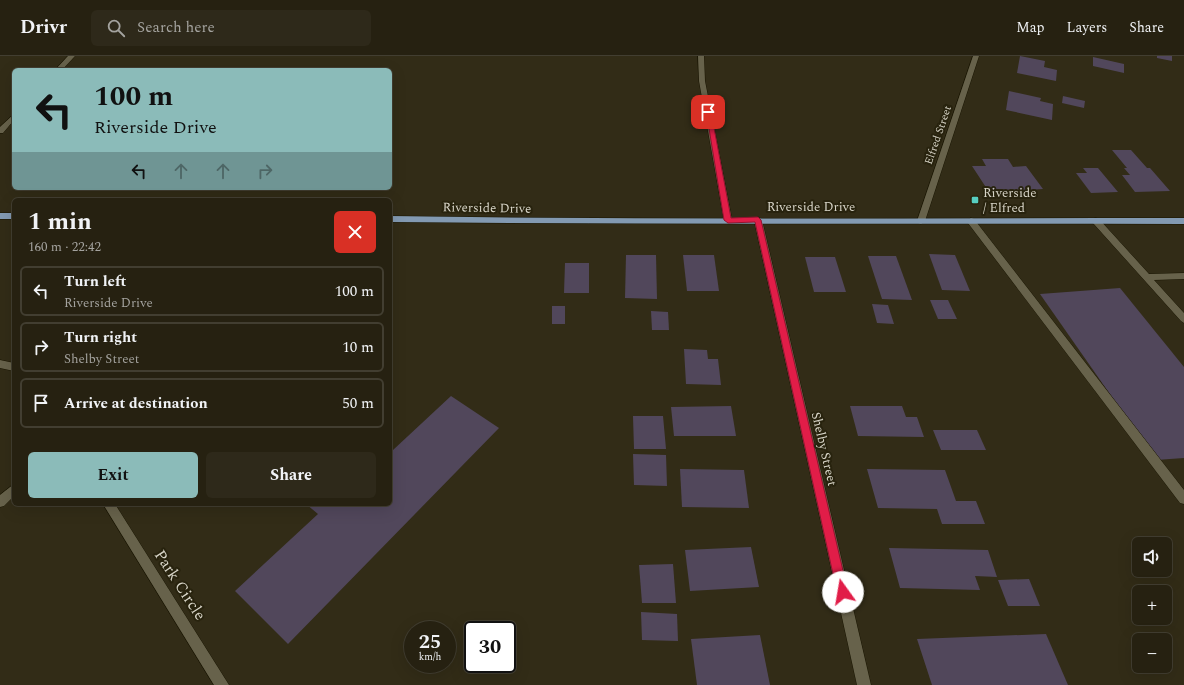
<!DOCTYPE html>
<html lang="en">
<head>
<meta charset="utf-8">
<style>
  body { margin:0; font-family:Spectral,serif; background:#2e291a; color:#f1f3f6; height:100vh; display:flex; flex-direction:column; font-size:15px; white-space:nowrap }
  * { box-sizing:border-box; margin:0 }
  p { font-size:13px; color:#a4a39f }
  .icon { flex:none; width:22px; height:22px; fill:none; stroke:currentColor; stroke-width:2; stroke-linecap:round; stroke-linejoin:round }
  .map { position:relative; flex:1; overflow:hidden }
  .side { position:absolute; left:12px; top:142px; width:380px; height:308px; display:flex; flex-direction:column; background:#262111; border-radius:6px; box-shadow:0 4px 16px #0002,0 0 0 1px #423e31 }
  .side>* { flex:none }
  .banner { position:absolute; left:12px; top:12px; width:380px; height:122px; border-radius:6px; box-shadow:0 4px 16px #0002,0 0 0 1px #423e31; background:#8bbbb9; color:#111; overflow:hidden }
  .controls { position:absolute; left:1132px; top:481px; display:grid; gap:8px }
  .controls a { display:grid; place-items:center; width:40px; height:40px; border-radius:6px; background:#262111; box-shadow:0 4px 16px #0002,0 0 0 1px #423e31; font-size:20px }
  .speed { position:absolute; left:404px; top:565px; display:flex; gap:8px; font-size:20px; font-weight:700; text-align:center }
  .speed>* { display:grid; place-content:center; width:52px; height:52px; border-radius:50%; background:#262111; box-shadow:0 4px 16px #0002,0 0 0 1px #423e31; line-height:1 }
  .speed small { font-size:10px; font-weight:400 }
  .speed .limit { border:2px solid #111; border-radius:6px; background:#fff; color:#111 }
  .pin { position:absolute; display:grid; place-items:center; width:34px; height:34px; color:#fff; margin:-17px; border-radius:8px; box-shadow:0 2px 6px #0006 }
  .me { position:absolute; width:44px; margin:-22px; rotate:347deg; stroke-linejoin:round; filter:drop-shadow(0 0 3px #0008) }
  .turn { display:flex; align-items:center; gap:14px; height:84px; padding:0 16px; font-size:18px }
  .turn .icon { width:52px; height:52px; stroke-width:2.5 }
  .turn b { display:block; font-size:28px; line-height:34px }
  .lanes { display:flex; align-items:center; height:38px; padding:0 16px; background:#0003; justify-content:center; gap:20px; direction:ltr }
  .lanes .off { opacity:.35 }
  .round { display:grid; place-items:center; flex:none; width:42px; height:42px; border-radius:6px; background:#2e291a }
  .headline { display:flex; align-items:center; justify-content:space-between; height:68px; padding:0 16px }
  h1 { font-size:24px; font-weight:700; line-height:30px }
  .action { display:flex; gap:8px; margin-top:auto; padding:8px 16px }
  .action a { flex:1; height:46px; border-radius:6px; background:#8bbbb9; color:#111; font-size:16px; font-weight:700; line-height:46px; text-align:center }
  .action a+a { background:#2e291a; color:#f1f3f6 }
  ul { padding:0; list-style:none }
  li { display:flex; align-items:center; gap:12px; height:50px; margin:0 8px 6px; padding:0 8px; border:2px solid #423e31; border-radius:6px }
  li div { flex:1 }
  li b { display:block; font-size:15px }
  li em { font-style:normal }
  header { display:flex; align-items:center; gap:24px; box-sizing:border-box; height:56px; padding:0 20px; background:#262111; border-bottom:1px solid #423e31 }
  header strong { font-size:19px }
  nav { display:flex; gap:22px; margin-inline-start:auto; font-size:14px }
  .search { width:280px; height:36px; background:#2e291a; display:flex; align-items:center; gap:10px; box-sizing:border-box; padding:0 14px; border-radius:6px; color:#a4a39f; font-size:15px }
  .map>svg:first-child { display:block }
</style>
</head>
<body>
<header>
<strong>Drivr</strong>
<div class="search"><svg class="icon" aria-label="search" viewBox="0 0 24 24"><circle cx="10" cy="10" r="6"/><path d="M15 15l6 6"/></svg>Search here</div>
<nav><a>Map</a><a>Layers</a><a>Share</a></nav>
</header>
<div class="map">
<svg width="1184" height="629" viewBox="0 0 1184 629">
  <rect width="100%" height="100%" fill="#322c17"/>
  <!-- building -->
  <g fill="#51475b">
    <path d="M1020 0 1045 5 1044 11 1057 14 1056 25 1017 17Z"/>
    <path d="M1157 0H1172V5L1157 2Z"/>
    <path d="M1093 1 1124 8V17L1093 10Z"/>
    <path d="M1009 35 1041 42 1040 45 1053 48 1052 64 1006 54Z"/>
    <path d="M1063 40 1085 45 1084 52 1062 47Z"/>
    <path d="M1112 94H1131L1147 112H1150L1170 135 1135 136 1122 119H1130L1124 112H1127Z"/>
    <path d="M982 103H1008L1013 111 1026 110 1043 133 1027 134 1032 141H1012L1008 135 989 136 972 110H986Z"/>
    <path d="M1083 112H1098L1118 136 1091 137 1076 117H1087Z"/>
    <path d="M929 198 955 199 970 235 942 234Z"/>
    <path d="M626 199H656L657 243 625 242Z"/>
    <path d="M683 199H714L719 235H687Z"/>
    <path d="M868 200H896L912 244 882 243Z"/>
    <path d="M805 201H835L846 236H814Z"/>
    <path d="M565 207H589V237H564Z"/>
    <path d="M1120 232 1184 311V402L1156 404 1040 238Z"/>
    <path d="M930 244H948L957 263H938Z"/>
    <path d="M872 248 888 249 894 268 877 267Z"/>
    <rect x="552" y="250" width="13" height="18"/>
    <path d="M651 255 668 256 669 274H652Z"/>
    <path d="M684 293 707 294 708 303H718L721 329 686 328Z"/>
    <path d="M451 340 499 372 288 588 235 535 318 458 306 448H390V392L393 394Z"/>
    <path d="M731 350 736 380H674L671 351Z"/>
    <path d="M850 350H902L906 361H917L924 381 858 380Z"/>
    <path d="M633 360H663L666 393H634Z"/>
    <path d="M933 374H977L986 394H941Z"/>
    <path d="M633 398 666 399 667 430 634 429Z"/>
    <path d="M680 413 744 414 749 452 682 451Z"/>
    <path d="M867 413 945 414 956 445H976L985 468H942L937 453 878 452Z"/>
    <path d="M751 491 759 531 690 535 685 494Z"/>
    <path d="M889 492 988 494 997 521 975 520 980 534 900 532Z"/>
    <path d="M673 508 676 547H642L639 509Z"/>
    <path d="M1029 523 1040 550H1008L998 524Z"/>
    <path d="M641 556 677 558 678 585 642 584Z"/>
    <path d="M1046 578 1068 629H932L917 583Z"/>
    <path d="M760 579 770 629H697L691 583Z"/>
  </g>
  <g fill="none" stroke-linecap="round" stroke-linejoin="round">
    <!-- lane casing -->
    <g stroke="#191502" stroke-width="1">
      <g id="lane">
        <path d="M971 162 974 163 1184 434V448L1180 447 968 167 967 165Z"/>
        <path d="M1096 162 1099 163 1149 218 1184 217V223L1154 224 1184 257V267L1181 265 1093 167V163Z"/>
        <path d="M0 304 14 307V315L0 312Z"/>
        <path d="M14 428V440L4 450 0 451V439Z"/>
        <path d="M103 448H115L229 629H214Z"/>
      </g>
    </g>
    <!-- street casing -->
    <g stroke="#191502" stroke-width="1">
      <g id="street">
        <path d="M68 0H75L62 14H55Z"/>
        <path d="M698 0H704L705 25 732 164 728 167 724 164 699 25Z"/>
        <path d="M973 0H979L925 165 921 168 918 167 917 165Z"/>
        <path d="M14 58V64L3 77H0V71Z"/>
        <path d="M758 161 762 164 871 629H857L754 164Z"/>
      </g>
    </g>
    <!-- primary casing -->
    <g stroke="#191502" stroke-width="1">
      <g id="primary">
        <rect x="0" y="157" width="14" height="6"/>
        <path d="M390 160C655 164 919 162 1184 162V168C919 167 655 169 390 166Z"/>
      </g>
    </g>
    <!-- lane -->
    <use href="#lane" fill="#67624b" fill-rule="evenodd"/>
    <!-- street -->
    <use href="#street" fill="#67624b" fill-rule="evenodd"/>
    <!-- primary -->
    <use href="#primary" fill="#839ab2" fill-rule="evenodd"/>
  </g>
  <!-- route -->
  <path fill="#e11d48" stroke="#92132f" d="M706 54 711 56 731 162 758 161 761 164 848 536 847 540 843 542 839 540 837 536 755 166 728 167 724 164Z"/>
  <!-- markers -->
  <rect fill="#57cec1" stroke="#28230e" stroke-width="1.5" x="971" y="140" width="8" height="8" rx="2"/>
  <g text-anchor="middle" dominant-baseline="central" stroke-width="4" stroke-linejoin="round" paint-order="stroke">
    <!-- far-street labels -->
    <g font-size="11" fill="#d8d5c8" stroke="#28230e">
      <text transform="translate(938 79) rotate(-71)">Elfred Street</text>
    </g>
    <!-- poi labels -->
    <g font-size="13" fill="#d8d5c8" stroke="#28230e" text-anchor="start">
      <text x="983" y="137">Riverside<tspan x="983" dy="15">/ Elfred</tspan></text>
    </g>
    <!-- street labels -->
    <g font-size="13" fill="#d8d5c8" stroke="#28230e">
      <text x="811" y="151">Riverside Drive</text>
      <text transform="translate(487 152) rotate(1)">Riverside Drive</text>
      <text transform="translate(824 393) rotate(77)">Shelby Street</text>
    </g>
    <!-- near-street labels -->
    <g font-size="16" fill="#d8d5c8" stroke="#28230e">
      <text transform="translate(180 529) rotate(57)">Park Circle</text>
    </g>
  </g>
</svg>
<div class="controls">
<a><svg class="icon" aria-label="sound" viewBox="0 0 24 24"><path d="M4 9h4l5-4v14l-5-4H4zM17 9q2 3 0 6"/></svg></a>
<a>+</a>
<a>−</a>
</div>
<div class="speed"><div>25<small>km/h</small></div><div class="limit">30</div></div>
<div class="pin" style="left:708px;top:56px;background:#d93025"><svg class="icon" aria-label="arrive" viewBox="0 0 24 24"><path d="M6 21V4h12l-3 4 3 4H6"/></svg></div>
<svg class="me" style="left:843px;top:536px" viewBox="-20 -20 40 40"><circle r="19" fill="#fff"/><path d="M0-13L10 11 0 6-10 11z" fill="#e11d48"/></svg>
<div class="banner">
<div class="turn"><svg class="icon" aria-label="left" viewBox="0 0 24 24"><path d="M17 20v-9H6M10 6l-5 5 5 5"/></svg><div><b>100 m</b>Riverside Drive</div></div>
<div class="lanes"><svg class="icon" aria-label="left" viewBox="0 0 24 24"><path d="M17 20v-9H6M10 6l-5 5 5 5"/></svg><svg class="icon off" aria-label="ahead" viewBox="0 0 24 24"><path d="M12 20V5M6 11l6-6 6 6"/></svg><svg class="icon off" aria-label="ahead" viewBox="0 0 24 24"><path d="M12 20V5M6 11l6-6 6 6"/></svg><svg class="icon off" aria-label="right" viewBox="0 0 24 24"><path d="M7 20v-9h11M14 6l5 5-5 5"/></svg></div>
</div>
<section class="side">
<div class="headline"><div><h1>1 min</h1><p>160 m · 22:42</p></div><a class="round" style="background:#d93025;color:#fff"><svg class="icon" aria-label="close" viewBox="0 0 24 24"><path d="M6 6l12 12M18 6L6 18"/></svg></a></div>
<ul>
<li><svg class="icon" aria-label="left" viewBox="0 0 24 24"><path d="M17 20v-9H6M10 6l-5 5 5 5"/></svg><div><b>Turn left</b><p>Riverside Drive</p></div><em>100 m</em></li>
<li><svg class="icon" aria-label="right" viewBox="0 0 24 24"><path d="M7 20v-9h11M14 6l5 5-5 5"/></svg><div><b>Turn right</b><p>Shelby Street</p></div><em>10 m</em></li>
<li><svg class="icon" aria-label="arrive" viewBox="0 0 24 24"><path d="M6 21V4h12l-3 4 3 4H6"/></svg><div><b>Arrive at destination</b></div><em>50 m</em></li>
</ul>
<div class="action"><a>Exit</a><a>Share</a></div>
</section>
</div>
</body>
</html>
